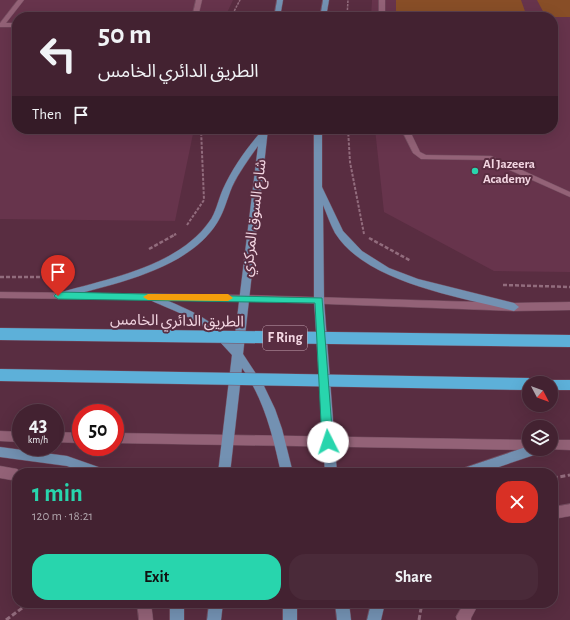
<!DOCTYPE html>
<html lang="en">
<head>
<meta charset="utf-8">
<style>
  body { margin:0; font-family:"Alegreya Sans","Noto Sans Arabic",sans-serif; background:#4a2a39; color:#f1f3f6; height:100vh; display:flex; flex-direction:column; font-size:15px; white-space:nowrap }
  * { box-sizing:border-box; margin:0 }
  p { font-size:13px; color:#afa4ab }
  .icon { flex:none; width:22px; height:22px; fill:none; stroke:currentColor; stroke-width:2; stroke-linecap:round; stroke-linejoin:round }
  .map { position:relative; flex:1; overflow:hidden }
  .details { position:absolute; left:12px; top:468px; width:546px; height:140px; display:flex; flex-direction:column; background:#432231; border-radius:16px; box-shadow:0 4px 16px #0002,0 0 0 1px #5b3f4d }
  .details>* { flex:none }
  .guide { position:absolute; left:12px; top:12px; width:546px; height:122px; border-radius:16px; box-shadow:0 4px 16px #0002,0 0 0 1px #5b3f4d; background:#432231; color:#f1f3f6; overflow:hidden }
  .needle { width:26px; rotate:131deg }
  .controls { position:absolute; left:522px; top:376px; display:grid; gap:8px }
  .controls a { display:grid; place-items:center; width:36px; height:36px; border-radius:50%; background:#432231; box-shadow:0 4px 16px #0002,0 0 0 1px #5b3f4d; font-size:20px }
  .speed { position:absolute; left:12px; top:404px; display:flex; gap:8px; font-size:20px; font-weight:700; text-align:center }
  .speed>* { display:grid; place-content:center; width:52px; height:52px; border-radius:50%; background:#432231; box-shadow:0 4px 16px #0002,0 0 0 1px #5b3f4d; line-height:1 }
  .speed small { font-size:10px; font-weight:400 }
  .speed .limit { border:6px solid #d22; background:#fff; color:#111 }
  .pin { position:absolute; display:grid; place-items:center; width:34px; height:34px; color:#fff; margin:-41px -17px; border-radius:50% 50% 50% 0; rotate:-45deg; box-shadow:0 0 4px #0007 }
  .pin .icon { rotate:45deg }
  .me { position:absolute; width:44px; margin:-22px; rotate:356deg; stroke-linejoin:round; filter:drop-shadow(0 0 3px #0008) }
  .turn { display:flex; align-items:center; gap:14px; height:84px; padding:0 20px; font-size:18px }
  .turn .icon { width:52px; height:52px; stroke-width:2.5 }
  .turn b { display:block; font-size:28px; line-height:34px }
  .then { display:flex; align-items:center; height:38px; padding:0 20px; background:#0003; gap:8px; font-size:15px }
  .round { display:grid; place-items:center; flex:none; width:42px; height:42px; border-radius:16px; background:#4a2a39 }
  .headline { display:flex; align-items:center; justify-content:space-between; height:68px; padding:0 20px }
  h1 { font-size:24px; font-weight:700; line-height:30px; color:#28d5ad }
  .cta { display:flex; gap:8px; margin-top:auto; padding:8px 20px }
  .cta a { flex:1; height:46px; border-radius:16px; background:#28d5ad; color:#111; font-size:16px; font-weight:700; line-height:46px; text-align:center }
  .cta a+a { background:#4a2a39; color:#f1f3f6 }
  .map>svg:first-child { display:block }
</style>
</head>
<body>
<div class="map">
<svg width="570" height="620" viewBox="0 0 570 620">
  <rect width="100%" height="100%" fill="#592d41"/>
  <!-- built -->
  <g fill="#67344c">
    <path d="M0 0H233L225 17H17V129H194L175 221 0 219Z"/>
    <path d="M372 0H570V272L494 271 384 212 375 129H553V17H371Z"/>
  </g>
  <!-- green -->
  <g fill="#884e27">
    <path d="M396 0H521L527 17H396Z"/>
    <path d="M537 0H570V17H546Z"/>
  </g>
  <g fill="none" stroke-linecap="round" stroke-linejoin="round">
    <!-- minor casing -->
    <g stroke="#744e60" stroke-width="1">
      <g id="minor">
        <path d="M18 0H24L6 23H17V27H0V23Z"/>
        <path d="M196 0H202L198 17H192Z"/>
        <rect x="379" y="0" width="6" height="17"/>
        <path d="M401 129H409L420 152 426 155 491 156 570 192V197L487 160 421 159 413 153Z"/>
        <path d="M0 292 245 295 514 303 570 302V310L514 311 245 301 0 298Z"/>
        <path d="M0 431 21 432V442L0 441Z"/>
        <path d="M55 432 81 433V443L55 442Z"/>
        <path d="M115 433 529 440V449H532L529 450 115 443Z"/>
        <path d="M551 440H570V450L548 449H551Z"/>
        <path d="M0 466 17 469 22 473H17V481L0 478Z"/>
        <path d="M570 504V516L553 519V507Z"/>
        <path d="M137 603H151L153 620H139Z"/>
        <path d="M464 603H479L471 618V620H457L456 617Z"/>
      </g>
    </g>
    <!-- major casing -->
    <g stroke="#744e60" stroke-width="1">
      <g id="major">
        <path d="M277 0H283L280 17H274Z"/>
        <path d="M323 0H329L326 17H320Z"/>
        <path d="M260 129H268L243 354 264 386 275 409 282 429 293 473H281C273 436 264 399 242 368L230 473H218L232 355C221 343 210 330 196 322 181 312 164 307 148 299L146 297 148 295H154C187 309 208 316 234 343L258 146C249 159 239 172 232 187 227 199 224 212 217 223 187 271 109 285 58 299L53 296 55 294C105 279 176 268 209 222 216 213 218 200 223 189 232 169 246 149 260 133Z"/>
        <path d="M314 129H322V187L343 231 362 251 389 268 418 279 514 303 519 307 514 311C461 297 366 283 335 233 330 224 327 214 323 205L324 300 337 473H325L314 300Z"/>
        <path d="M529 446V449H542L540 453 481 473H459L461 469Z"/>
        <path d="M0 447 67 456 104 469 106 473H85L67 466 0 457Z"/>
        <rect x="170" y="603" width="14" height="17"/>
        <path d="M209 603H223L221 620H207Z"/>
        <rect x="283" y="603" width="14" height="17"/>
        <path d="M335 603H349L351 620H337Z"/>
        <path d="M371 603H385L381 620H367Z"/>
      </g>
    </g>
    <!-- highway casing -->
    <g stroke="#744e60" stroke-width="1">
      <path id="highway" d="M551 380H570V390H551V383H545Z"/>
    </g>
    <!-- path-far3 -->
    <g stroke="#926c7d" stroke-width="1.5" stroke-dasharray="2.5 1" stroke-linecap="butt">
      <path d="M231 17 240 0"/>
      <path d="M347 17 348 0"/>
    </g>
    <!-- path-far2 -->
    <g stroke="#926c7d" stroke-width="2" stroke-dasharray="3 1.5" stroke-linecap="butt">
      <path d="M348 129 350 162 364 234"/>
      <path d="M187 225 204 200 201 129"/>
      <path d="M174 235 176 234"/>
    </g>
    <!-- path-far1 -->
    <g stroke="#926c7d" stroke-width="2.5" stroke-dasharray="4 2" stroke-linecap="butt">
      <path d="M369 238 411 261"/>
      <path d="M149 249 176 234"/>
      <path d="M0 277H61"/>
      <path d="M503 285 570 287"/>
    </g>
    <!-- path -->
    <g stroke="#926c7d" stroke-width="3" stroke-dasharray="5 2.5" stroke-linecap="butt">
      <path d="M553 478 570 475"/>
      <path d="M6 620 29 603"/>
      <path d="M419 620 422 603"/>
    </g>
    <!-- minor -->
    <use href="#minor" fill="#936277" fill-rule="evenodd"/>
    <!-- major -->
    <use href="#major" fill="#7391b2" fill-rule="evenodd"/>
    <!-- highway -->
    <use href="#highway" fill="#5db0d9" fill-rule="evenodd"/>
    <!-- highway-bridge casing -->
    <g stroke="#744e60" stroke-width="13" stroke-linecap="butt">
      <g id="highway-bridge">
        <path d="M0 334 570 341"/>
        <path d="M0 375 529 384"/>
      </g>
    </g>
    <!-- highway-bridge -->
    <use href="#highway-bridge" stroke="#5db0d9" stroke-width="12"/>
  </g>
  <!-- route -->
  <path fill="#28d5ad" stroke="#1a8a70" d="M58 292 322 298 333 442 332 445H324L322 442 315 303 58 299 54 296Z"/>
  <!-- slow -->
  <path fill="#f59e0b" d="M148 294H228L233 298 228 301 148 300 143 297Z"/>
  <!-- markers -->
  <circle fill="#28d5ad" stroke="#592d41" stroke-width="1.5" cx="475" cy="171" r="4"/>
  <g text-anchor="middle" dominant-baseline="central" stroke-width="4" stroke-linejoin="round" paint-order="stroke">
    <!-- far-poi labels -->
    <g font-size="13" font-weight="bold" fill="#f3d6e2" stroke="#592d41" text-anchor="start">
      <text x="483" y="164">Al Jazeera<tspan x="483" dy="15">Academy</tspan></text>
    </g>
    <!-- shield labels -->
    <rect fill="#592d41" stroke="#c5a3b2" stroke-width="1" x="263" y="326" width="44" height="24" rx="3"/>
    <g font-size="14" font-weight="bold" fill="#f3d6e2">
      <text x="285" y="338">F Ring</text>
    </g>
    <!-- street labels -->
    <g font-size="15" fill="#f3d6e2" stroke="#592d41">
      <text transform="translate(254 218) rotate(-83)">شارع السوق المركزي</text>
      <text transform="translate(177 321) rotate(1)">الطريق الدائري الخامس</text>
    </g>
  </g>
</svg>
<div class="controls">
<a><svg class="needle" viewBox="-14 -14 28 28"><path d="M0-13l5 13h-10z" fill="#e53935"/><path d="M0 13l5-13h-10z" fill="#afa4ab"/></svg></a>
<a><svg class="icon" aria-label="layers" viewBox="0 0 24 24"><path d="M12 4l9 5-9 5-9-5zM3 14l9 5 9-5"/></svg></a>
</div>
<div class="speed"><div>43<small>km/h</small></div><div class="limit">50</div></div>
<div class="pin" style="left:58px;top:296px;background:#d93025"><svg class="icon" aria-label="arrive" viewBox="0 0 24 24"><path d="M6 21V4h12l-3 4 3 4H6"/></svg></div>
<svg class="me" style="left:328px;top:442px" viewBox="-20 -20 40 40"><circle r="19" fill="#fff"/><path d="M0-13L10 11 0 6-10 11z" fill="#28d5ad"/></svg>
<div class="guide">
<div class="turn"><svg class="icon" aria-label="left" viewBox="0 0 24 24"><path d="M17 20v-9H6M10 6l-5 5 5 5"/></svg><div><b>50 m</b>الطريق الدائري الخامس</div></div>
<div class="then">Then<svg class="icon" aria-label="arrive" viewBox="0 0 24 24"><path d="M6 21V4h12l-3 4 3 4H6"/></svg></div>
</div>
<section class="details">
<div class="headline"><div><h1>1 min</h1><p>120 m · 18:21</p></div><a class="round" style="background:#d93025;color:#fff"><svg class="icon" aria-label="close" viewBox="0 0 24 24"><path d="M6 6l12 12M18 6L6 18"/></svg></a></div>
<div class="cta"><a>Exit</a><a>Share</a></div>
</section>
</div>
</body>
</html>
